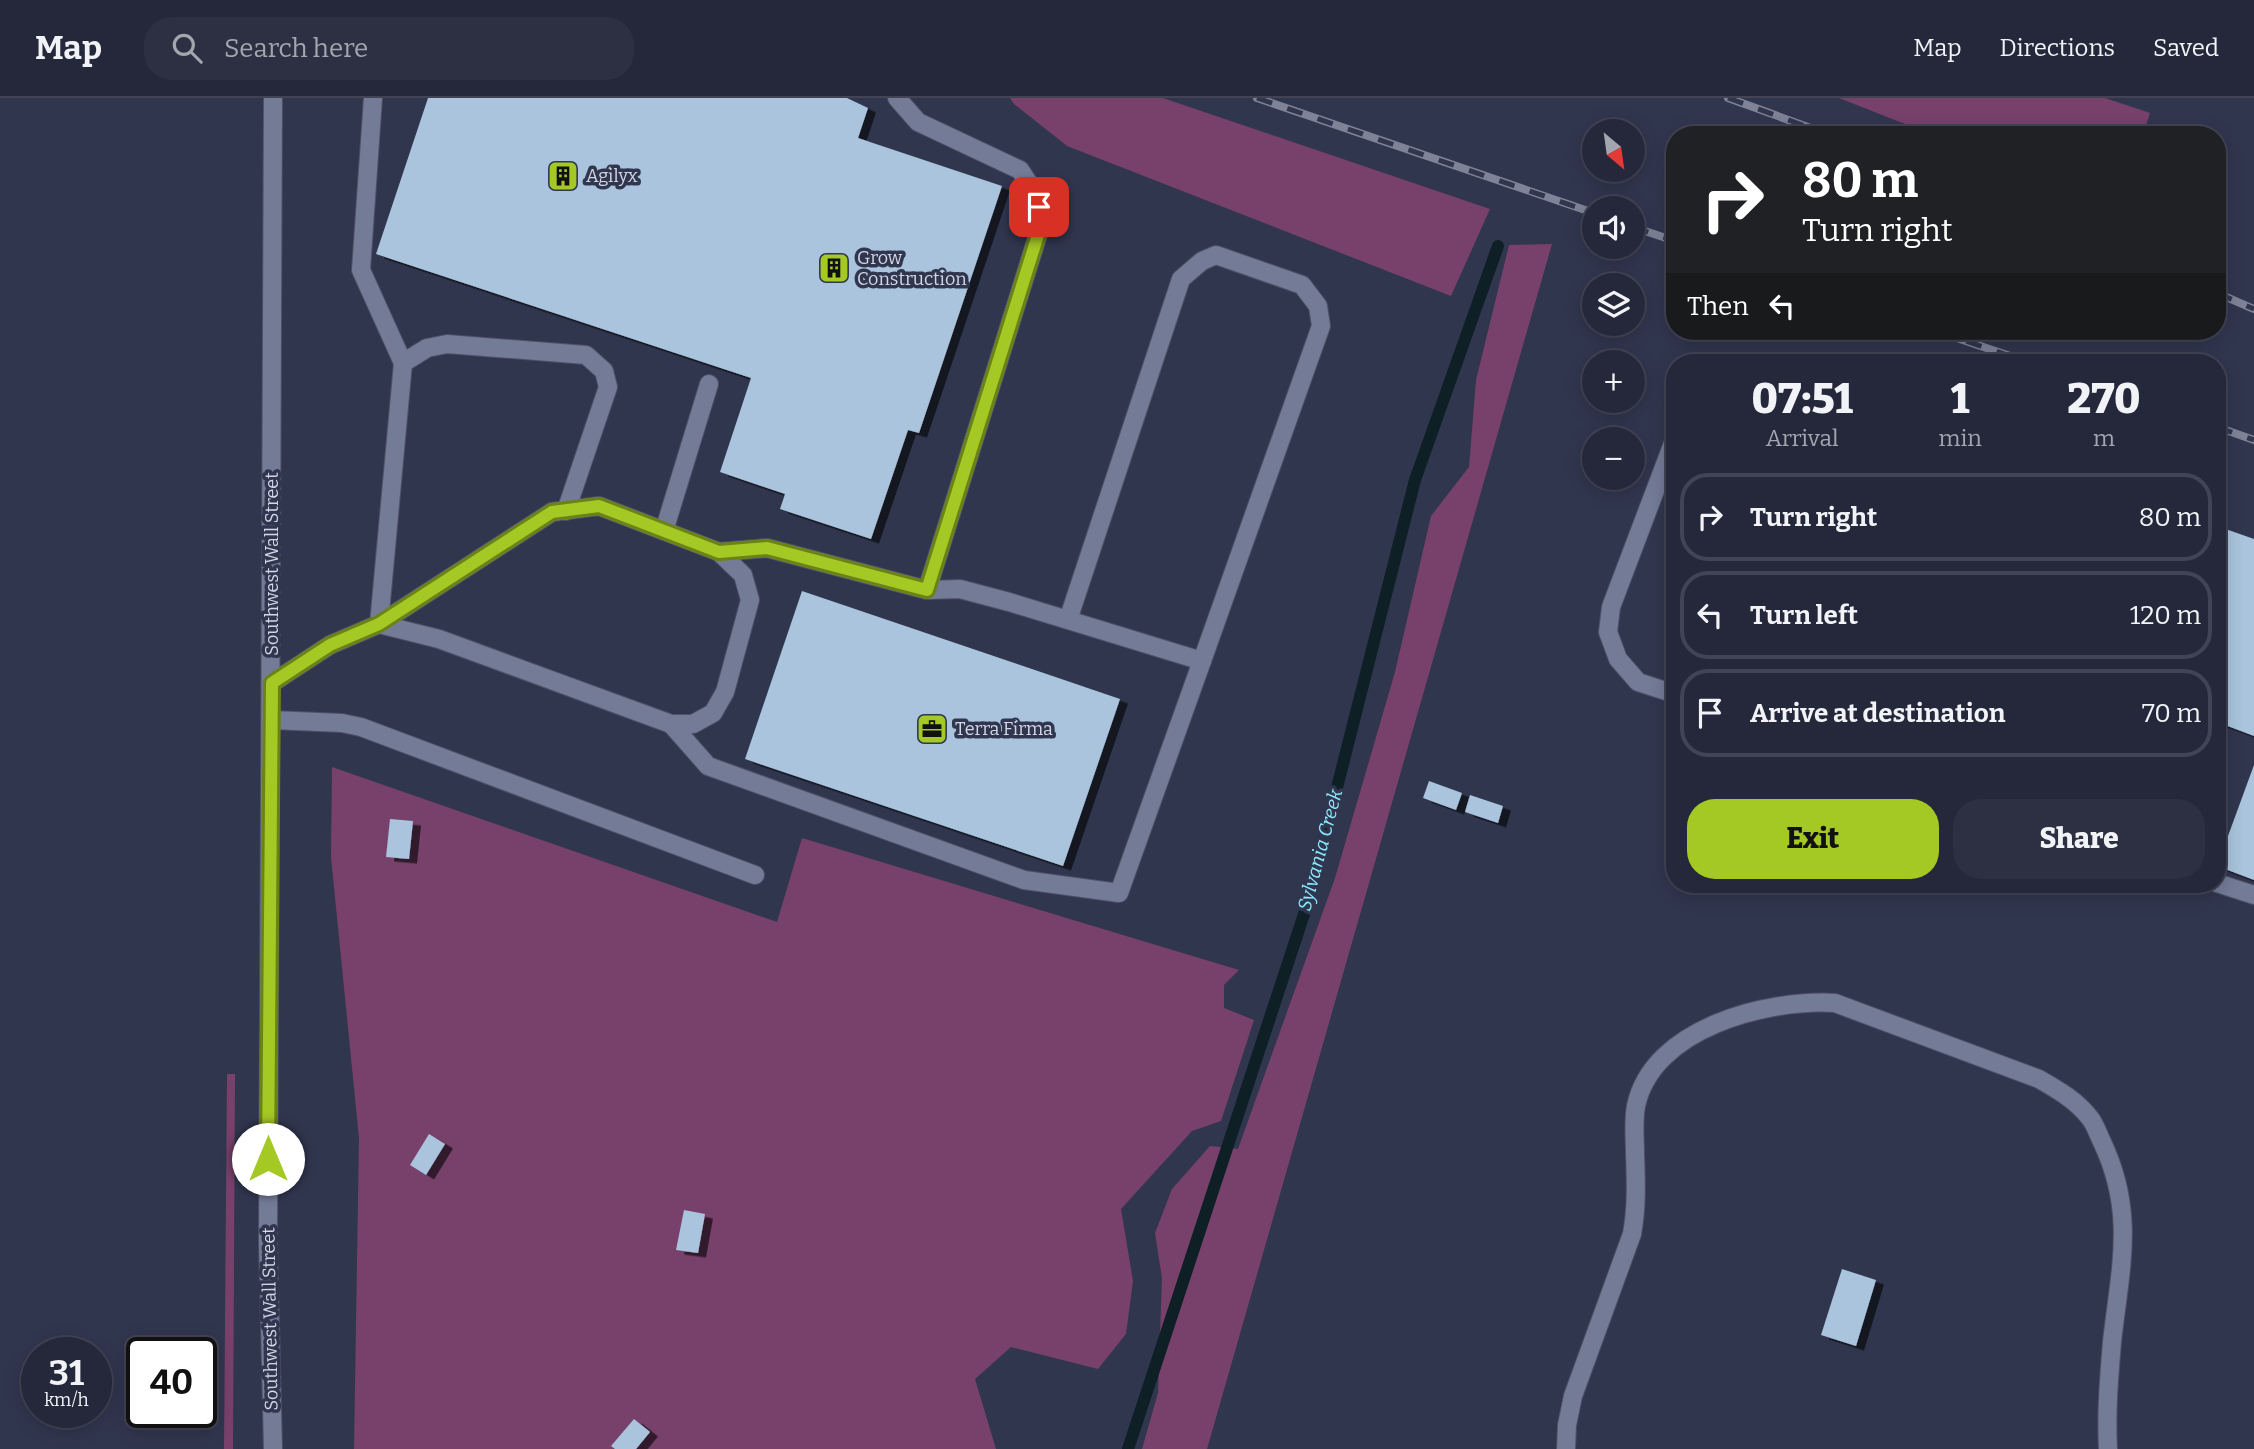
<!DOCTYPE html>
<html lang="en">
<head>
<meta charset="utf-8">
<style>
  body { margin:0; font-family:Bitter,serif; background:#2d3042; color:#f1f3f6; height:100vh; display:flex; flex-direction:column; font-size:26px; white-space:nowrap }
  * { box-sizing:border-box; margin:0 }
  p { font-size:23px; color:#a3a6af }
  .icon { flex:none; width:38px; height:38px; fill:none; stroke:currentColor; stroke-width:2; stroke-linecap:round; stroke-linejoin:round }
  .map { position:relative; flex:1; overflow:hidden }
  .details { position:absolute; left:1666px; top:256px; width:560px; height:539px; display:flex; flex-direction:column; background:#25283b; border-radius:28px; box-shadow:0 4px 18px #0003,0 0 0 2px #424455 }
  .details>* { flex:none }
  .guide { position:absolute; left:1666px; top:28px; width:560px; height:214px; border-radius:28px; box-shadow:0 4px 18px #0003,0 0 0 2px #424455; background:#202124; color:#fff; overflow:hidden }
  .needle { width:46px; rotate:151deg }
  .controls { position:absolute; left:1582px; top:21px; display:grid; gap:14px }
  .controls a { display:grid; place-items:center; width:63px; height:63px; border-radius:50%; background:#25283b; box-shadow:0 4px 18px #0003,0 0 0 2px #424455; font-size:35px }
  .speed { position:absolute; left:21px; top:1239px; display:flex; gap:14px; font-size:35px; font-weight:700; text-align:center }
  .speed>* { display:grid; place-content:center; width:91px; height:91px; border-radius:50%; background:#25283b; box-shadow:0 4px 18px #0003,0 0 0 2px #424455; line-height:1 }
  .speed small { font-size:18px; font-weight:400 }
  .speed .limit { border:4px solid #111; border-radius:10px; background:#fff; color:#111 }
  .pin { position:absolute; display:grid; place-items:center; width:60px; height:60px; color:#fff; margin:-30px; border-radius:14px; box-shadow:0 4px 10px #0006 }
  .me { position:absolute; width:77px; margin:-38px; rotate:0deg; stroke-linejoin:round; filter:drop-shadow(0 0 5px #0008) }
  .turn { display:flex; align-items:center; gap:24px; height:147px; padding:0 21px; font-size:32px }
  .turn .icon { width:91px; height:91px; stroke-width:2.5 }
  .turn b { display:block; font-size:49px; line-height:60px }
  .then { display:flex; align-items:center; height:66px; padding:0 21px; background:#0003; gap:14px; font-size:26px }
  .eta { display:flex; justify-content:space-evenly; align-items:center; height:119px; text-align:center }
  .eta b { font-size:42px; font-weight:800; line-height:49px }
  .button { display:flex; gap:14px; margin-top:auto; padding:14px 21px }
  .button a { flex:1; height:80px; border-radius:28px; background:#a4c824; color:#111; font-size:28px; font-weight:800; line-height:80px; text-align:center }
  .button a+a { background:#2d3042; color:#f1f3f6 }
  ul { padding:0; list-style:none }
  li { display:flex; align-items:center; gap:21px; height:88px; margin:0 14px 10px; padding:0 7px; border:4px solid #424455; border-radius:28px }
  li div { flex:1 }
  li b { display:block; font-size:26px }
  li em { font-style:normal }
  header { display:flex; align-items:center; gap:42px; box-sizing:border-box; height:98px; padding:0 35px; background:#25283b; border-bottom:2px solid #424455 }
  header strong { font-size:33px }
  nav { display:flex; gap:38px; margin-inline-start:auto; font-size:24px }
  .search { width:490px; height:63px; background:#2d3042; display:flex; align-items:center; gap:18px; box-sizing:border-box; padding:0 24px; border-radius:28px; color:#a3a6af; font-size:26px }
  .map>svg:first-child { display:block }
</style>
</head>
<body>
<header>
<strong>Map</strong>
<div class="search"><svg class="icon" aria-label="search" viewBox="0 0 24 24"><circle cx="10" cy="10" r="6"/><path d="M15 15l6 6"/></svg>Search here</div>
<nav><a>Map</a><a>Directions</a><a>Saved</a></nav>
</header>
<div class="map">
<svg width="2254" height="1351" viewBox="0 0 2254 1351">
  <defs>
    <filter id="shadow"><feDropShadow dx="8" dy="4.5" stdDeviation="0" flood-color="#0009"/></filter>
  </defs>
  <rect width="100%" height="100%" fill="#31364f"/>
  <!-- green -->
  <g fill="#77416b">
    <path d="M1010 0H1163L1490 111 1451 198 1067 48 1014 6Z"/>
    <path d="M1839 0H2105L2150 15 2143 37H1933Z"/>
    <path d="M1552 146 1207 1351H1142L1158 1295 1162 1180 1155 1135 1172 1091 1210 1048 1238 1051 1335 780 1395 574 1431 418 1469 369 1476 282 1509 147Z"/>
    <path d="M332 669 777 824 802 740 1239 872 1224 887V910L1254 922 1221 1023 1192 1033 1121 1111 1133 1183 1126 1236 1098 1271 1011 1249 975 1281 996 1351H354L359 1040 331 759Z"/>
    <path d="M227 976H235L233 1351H224Z"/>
  </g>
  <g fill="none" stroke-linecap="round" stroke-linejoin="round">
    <!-- stream -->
    <path stroke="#0e2025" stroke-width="12" d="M1128 1351 1308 804 1415 382 1498 148"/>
  </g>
  <!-- building -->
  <g fill="#a9c4dc" filter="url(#shadow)">
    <path d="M428 0H847L868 10 858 40 1002 88 919 335 908 332 871 441 780 411 785 396 720 374 751 280 376 156Z"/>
    <path d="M2217 428 2254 441V638L2217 624Z"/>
    <path d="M802 493 1120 601 1063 768 745 661Z"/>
    <path d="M2254 667V782L2217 768Z"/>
    <path d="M1429 683 1462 695 1456 712 1423 700Z"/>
    <path d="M1470 697 1503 708 1498 725 1465 714Z"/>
    <path d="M390 721 413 723 409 761 386 759Z"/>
    <path d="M429 1036 445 1046 426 1077 410 1067Z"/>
    <path d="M684 1112 705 1116 698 1155 676 1152Z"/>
    <path d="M1842 1171 1876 1182 1856 1248 1821 1237Z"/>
    <path d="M634 1321 650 1334 636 1351H615L611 1348Z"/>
  </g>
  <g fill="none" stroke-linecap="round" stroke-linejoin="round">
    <!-- minor casing -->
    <g stroke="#4d5166" stroke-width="20">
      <g id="minor">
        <path d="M373 0 361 172 403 265"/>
        <path d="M1675 340 1611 509 1608 534 1618 561 1638 584 1675 596"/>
        <path d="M664 433 709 286"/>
        <path d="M719 454 767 450 927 492 1042 124 1035 95 1020 72 918 24 897 0"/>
        <path d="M927 492 960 491 1009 504 1202 563 1321 228 1318 208 1302 187 1216 157 1202 163 1181 181 1068 522"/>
        <path d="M379 526 403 265 427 250 447 246 586 257 604 273 608 289 566 413"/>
        <path d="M272 585 330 547 379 526 439 541 671 626H693L713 615 725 594 750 502 743 477 719 454 599 408 552 414 379 526"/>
        <path d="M272 622 342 625 361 629 755 777"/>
        <path d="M671 626 708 668 1024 782 1119 795 1202 563"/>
        <path d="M2217 785 2254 797"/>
        <path d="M273 1351 268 1143 273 0"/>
        <path d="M1566 1351 1567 1327 1573 1298 1632 1136C1637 1109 1636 1083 1635 1056 1635 1041 1633 1023 1636 1008 1652 930 1767 901 1835 905L2039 981C2058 992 2076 1002 2090 1020 2095 1026 2098 1036 2102 1044 2136 1115 2120 1171 2112 1244 2109 1280 2106 1315 2108 1351"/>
      </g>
    </g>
    <!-- minor -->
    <use href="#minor" stroke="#747b97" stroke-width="18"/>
    <!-- rail casing -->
    <g stroke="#7e8397" stroke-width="8">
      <g id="rail">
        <path d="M1257 0 1594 115"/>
        <path d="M1728 0 1830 37"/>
        <path d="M1633 129 1675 143"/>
        <path d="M2217 195 2254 211"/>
        <path d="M1936 233 2028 264"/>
        <path d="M2217 329 2254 342"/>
      </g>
    </g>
    <!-- rail -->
    <use href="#rail" stroke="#31364f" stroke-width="5" stroke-dasharray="16" stroke-linecap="butt"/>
  </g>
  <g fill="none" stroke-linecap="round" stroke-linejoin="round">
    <!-- route casing -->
    <g stroke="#6b8217" stroke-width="18">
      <path id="route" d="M268 1061 272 585 330 547 379 526 552 414 599 408 719 454 767 450 927 492 1042 124 1039 109"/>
    </g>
    <!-- route -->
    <use href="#route" stroke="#a4c824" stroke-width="12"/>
  </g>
  <!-- icons -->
  <defs>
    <g id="building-square" transform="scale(1.575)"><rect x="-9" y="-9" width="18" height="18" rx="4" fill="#a4c824" stroke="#31364f"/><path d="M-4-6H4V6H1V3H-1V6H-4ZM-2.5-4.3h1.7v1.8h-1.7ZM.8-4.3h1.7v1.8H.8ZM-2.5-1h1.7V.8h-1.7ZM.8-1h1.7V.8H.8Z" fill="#111"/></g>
    <g id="office-square" transform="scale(1.575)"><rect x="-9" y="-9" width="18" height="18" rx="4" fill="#a4c824" stroke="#31364f"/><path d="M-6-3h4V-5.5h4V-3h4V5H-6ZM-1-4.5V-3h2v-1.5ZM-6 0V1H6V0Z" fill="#111"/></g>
  </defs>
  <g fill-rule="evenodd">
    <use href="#building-square" x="563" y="78"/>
    <use href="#building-square" x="834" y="170"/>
    <use href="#office-square" x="932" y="631"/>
  </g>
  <g text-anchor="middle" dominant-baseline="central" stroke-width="7" stroke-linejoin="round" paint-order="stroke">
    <!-- poi labels -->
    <g font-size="18" fill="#d3d6e6" stroke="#31364f" text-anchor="start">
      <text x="586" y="78">Agilyx</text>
      <text x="857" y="160">Grow<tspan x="857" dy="21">Construction</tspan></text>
      <text x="955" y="631">Terra Firma</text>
    </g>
    <!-- street labels -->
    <g font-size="18" fill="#d3d6e6" stroke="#31364f">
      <text transform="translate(272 466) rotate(-90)">Southwest Wall Street</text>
      <text transform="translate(270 1221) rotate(-91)">Southwest Wall Street</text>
    </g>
    <!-- water labels -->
    <g font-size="19" font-style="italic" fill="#89e9fe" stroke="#31364f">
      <text transform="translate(1320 752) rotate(-75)">Sylvania Creek</text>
    </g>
  </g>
</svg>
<div class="controls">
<a><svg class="needle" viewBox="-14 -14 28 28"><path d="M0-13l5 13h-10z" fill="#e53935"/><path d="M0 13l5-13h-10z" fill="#a3a6af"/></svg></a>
<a><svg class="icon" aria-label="sound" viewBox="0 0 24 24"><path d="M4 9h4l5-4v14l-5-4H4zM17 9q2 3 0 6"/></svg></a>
<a><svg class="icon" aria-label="layers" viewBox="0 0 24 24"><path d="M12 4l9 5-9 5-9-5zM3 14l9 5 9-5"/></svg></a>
<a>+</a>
<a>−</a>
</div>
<div class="speed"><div>31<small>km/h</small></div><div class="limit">40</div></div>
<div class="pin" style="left:1039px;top:109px;background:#d93025"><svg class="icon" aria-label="arrive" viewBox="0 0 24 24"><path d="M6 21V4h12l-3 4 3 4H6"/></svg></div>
<svg class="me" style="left:268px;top:1061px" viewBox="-20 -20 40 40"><circle r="19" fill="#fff"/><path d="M0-13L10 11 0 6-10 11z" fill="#a4c824"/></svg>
<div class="guide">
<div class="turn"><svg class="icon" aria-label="right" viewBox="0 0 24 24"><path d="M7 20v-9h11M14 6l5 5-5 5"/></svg><div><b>80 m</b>Turn right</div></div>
<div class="then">Then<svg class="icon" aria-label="left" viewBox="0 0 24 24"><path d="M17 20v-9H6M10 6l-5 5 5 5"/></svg></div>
</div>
<section class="details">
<div class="eta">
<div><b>07:51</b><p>Arrival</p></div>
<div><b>1</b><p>min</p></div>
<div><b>270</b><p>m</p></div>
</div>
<ul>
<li><svg class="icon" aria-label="right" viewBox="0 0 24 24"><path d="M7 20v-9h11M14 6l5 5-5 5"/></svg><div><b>Turn right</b></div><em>80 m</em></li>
<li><svg class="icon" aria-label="left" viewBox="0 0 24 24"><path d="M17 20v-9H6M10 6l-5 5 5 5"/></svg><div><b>Turn left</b></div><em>120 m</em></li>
<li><svg class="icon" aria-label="arrive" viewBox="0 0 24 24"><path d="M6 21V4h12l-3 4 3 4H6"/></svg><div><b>Arrive at destination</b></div><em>70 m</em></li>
</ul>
<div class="button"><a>Exit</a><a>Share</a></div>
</section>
</div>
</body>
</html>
